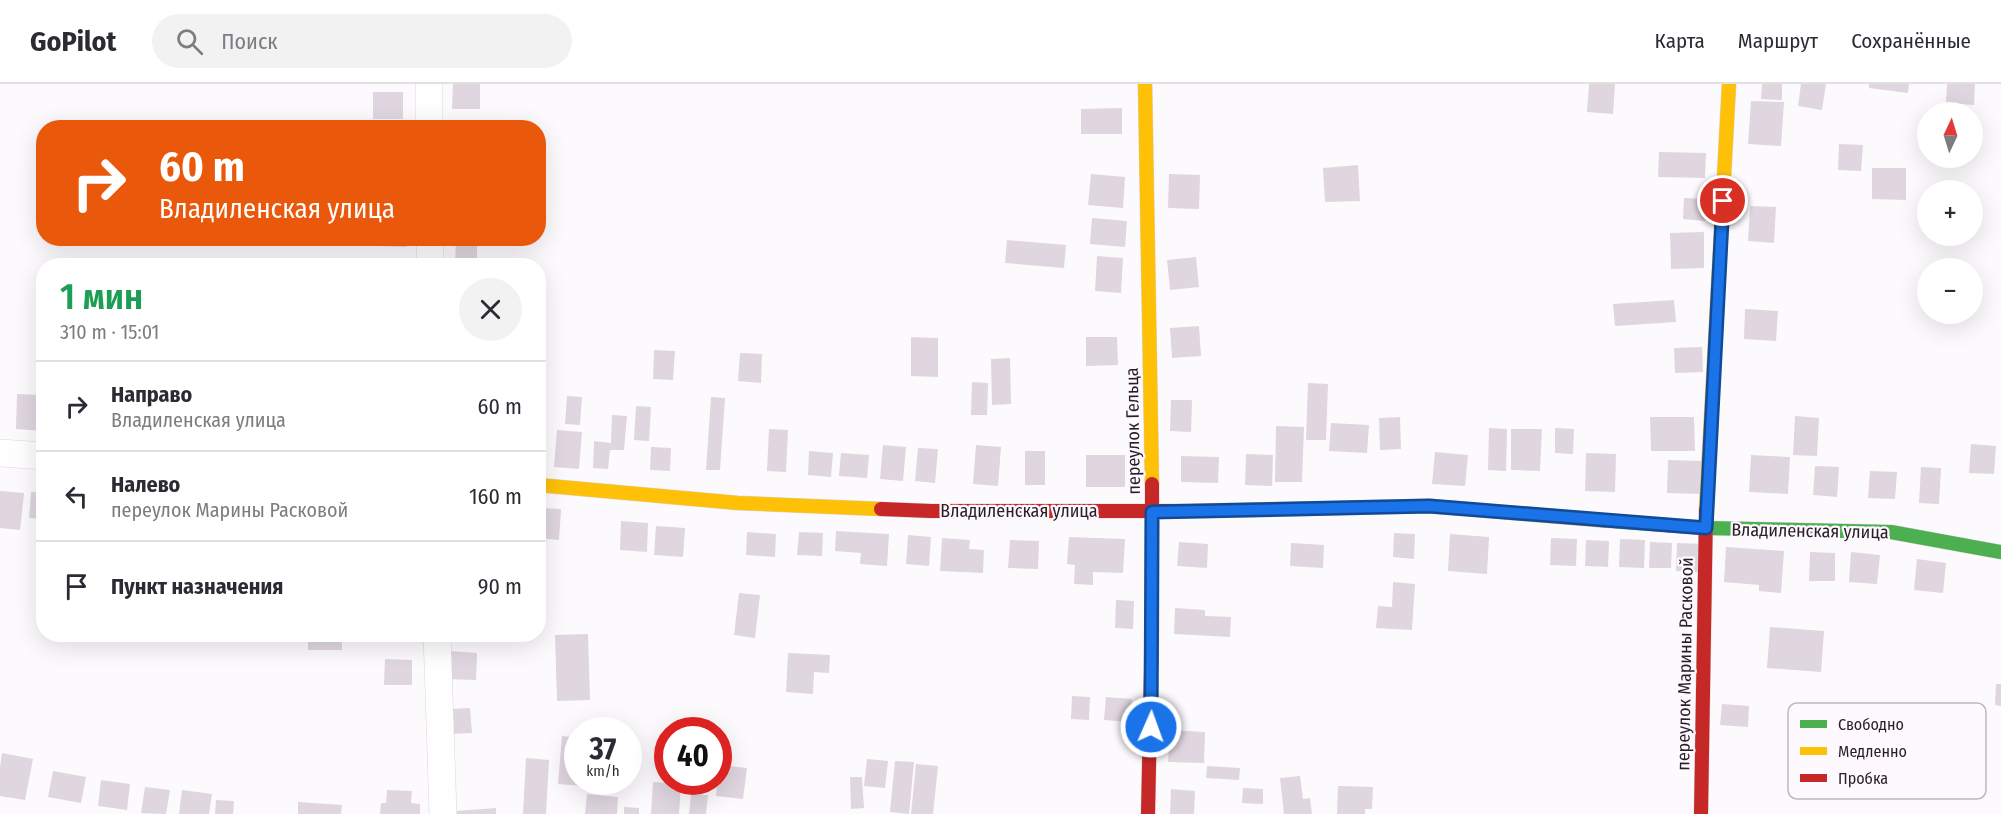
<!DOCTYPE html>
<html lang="ru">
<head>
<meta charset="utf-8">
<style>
  body { margin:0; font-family:"Fira Sans Condensed",sans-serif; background:#f2f2f3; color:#2b2b33; height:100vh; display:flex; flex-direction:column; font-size:22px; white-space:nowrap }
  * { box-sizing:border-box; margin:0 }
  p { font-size:20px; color:#7c7c81 }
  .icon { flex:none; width:33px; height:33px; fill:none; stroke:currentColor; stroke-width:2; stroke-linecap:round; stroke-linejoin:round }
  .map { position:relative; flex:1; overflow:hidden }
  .panel { position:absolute; left:36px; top:174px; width:510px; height:384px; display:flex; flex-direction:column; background:#fff; border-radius:24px; box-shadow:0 6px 24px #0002 }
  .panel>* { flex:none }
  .hud { position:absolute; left:36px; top:36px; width:510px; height:126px; border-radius:24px; box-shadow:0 6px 24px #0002; background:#ea580c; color:#fff; overflow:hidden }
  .needle { width:39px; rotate:4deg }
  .controls { position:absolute; left:1917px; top:18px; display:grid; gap:12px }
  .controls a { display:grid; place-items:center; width:66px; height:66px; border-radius:50%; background:#fff; box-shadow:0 6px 24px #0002; font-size:30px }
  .speed { position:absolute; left:564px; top:633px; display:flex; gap:12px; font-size:30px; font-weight:700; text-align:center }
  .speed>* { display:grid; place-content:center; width:78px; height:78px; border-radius:50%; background:#fff; box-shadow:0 6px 24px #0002; line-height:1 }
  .speed small { font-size:15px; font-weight:400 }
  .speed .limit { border:9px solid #d22; background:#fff; color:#111 }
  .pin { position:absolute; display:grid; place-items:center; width:51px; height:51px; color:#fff; margin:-26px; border:3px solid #fff; border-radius:50%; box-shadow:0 2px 6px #0007 }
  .me { position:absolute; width:66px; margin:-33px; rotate:2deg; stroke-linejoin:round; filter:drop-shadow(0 0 4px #0008) }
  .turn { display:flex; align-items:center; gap:21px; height:126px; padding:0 24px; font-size:27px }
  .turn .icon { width:78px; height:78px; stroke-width:2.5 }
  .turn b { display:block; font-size:42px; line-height:51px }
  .round { display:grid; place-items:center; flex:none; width:63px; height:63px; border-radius:32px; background:#f2f2f3 }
  .summary { display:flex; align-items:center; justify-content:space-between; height:102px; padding:0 24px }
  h1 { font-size:36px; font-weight:600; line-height:45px; color:#1e9e55 }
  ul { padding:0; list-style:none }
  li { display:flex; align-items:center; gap:18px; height:90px; padding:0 24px; border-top:2px solid #e1e1e2 }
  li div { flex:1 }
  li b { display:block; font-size:22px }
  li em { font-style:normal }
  header { display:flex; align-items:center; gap:36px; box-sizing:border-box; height:84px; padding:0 30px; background:#fff; border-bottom:2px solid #e1e1e2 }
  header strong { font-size:28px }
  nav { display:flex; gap:33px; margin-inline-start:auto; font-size:21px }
  .search { width:420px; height:54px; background:#f2f2f3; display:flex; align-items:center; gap:15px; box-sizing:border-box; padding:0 21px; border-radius:33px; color:#7c7c81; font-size:22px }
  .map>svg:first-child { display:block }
</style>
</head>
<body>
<header>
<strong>GoPilot</strong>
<div class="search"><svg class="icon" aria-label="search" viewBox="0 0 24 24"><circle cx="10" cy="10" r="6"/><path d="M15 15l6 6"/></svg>Поиск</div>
<nav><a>Карта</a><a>Маршрут</a><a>Сохранённые</a></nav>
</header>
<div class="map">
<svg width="2001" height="730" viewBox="0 0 2001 730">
  <rect width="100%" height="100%" fill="#fdfafd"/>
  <!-- building -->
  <g fill="#dfd6df">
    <path d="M453 0H480V25H452Z"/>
    <path d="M1589 0H1615L1613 30 1587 28Z"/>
    <path d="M1762 0H1782V16L1761 15Z"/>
    <path d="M1801 0H1826L1822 26 1798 22Z"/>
    <path d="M1869 0H1909L1908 9 1869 4Z"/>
    <path d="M1947 0H1975L1974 21 1946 19Z"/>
    <rect x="373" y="8" width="30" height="27"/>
    <path d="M1751 17 1784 18 1781 62 1748 60Z"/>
    <path d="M1122 24V50H1081V25Z"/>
    <path d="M1839 60 1863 61 1861 87 1838 86Z"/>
    <path d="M1659 68 1706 69 1705 94 1658 93Z"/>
    <path d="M1358 81 1360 117 1325 118 1323 84Z"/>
    <path d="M1872 84H1906V116L1872 115Z"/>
    <path d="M1091 90 1125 93 1123 124 1088 121Z"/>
    <path d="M1169 90 1200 91 1199 125 1168 124Z"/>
    <path d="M1684 114 1706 115 1705 137 1683 135Z"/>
    <path d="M1750 122 1776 123 1774 159 1748 157Z"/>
    <path d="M1092 134 1127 137 1125 163 1090 160Z"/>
    <path d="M1704 148V184L1671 185 1670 149Z"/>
    <path d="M349 154H406V163L349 161Z"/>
    <path d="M456 154H477V182H455Z"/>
    <path d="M1007 156 1066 161 1064 184 1005 179Z"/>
    <path d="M1097 172 1123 174 1121 209 1095 207Z"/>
    <path d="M1196 173 1199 203 1170 206 1167 176Z"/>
    <path d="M1674 216 1676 238 1615 242 1613 220Z"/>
    <path d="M1745 225 1778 227 1776 257 1744 255Z"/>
    <path d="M1199 242 1201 272 1172 274 1170 244Z"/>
    <path d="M911 253 938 254V293L911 292Z"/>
    <path d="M1086 253H1117L1118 281 1086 282Z"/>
    <path d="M1702 263 1703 288 1675 289 1674 264Z"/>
    <path d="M654 266 675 267 673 296 653 295Z"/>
    <path d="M740 269 762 270 761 299 738 297Z"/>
    <path d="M1010 274 1011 320 992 321 991 275Z"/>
    <path d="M972 298 988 299 987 331H971Z"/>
    <path d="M1308 299 1328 300 1326 356H1306Z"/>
    <path d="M17 310 44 311V347L16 345Z"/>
    <path d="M567 312 582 313 580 341 565 340Z"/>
    <path d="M711 313 725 314 720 386H706Z"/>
    <path d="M1171 316H1192L1191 348 1170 347Z"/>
    <path d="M636 322 651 323 649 357 634 356Z"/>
    <path d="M612 331 627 332 624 366H610L608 385 593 384 594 357 611 359Z"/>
    <path d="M1795 332 1819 334 1817 372 1793 371Z"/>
    <path d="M1400 333 1401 365 1380 366 1379 334Z"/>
    <path d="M1650 333H1694L1695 367H1651Z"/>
    <path d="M1331 339 1369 341 1367 369 1329 367Z"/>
    <path d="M1276 342 1304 343 1302 398H1275Z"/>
    <path d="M1489 344 1507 345 1506 387 1488 386Z"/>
    <path d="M1555 344 1574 345 1573 370 1555 369Z"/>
    <path d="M769 345 788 346 786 388 767 387Z"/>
    <path d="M1511 345H1542L1540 387 1511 386Z"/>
    <path d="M557 346 582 348 579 385 554 383Z"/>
    <path d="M1971 360 1996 362 1994 390 1969 389Z"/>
    <path d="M883 361 906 363 903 397 880 395Z"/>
    <path d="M976 361 1001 363 998 402 973 400Z"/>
    <path d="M651 363 671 364 670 387 650 386Z"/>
    <path d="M918 364 938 365 935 399 915 397Z"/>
    <path d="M809 367 833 369 831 393 808 391Z"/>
    <rect x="1025" y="367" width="20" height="34"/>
    <path d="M1435 368 1468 371 1465 402 1432 400Z"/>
    <path d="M841 369 869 371 867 394 839 392Z"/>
    <path d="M1586 369 1616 370 1615 408 1585 407Z"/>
    <path d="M1246 370 1273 371 1272 402 1245 401Z"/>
    <rect x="1086" y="371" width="39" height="32"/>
    <path d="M1751 371 1790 373 1788 410 1749 408Z"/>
    <path d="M1181 372 1219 373 1218 399 1181 398Z"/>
    <path d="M1668 376 1704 377 1703 410 1667 409Z"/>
    <path d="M1815 382 1839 383 1837 413 1813 411Z"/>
    <path d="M1921 383 1941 384 1939 420 1919 419Z"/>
    <path d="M1870 387 1897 388 1895 415 1868 414Z"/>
    <path d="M0 407 24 409 20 446 0 444Z"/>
    <path d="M31 408 44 409V435L29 434Z"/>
    <path d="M538 424 561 425 559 456 538 454Z"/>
    <path d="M621 437 648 439 647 468 620 466Z"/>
    <path d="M656 442 685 444 683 473 654 471Z"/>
    <path d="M836 447 889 450 887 482 860 480 861 469 835 467Z"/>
    <path d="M747 448 776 450 775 473 746 471Z"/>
    <path d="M799 448 823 449 822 472 797 471Z"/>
    <path d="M1394 449 1415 450 1414 475 1393 473Z"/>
    <path d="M1450 450 1489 453 1487 490 1448 487Z"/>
    <path d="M908 451 931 453 929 482 906 480Z"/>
    <path d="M1069 453 1125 455 1123 489 1093 488V501L1074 500 1075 481 1067 480Z"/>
    <path d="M942 454 970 456 969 465 984 466 983 489 940 487Z"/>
    <path d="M1551 454 1577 455 1576 482 1550 481Z"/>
    <path d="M1620 455 1645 456 1644 484 1619 483Z"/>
    <path d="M1010 456 1039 457 1038 485 1008 484Z"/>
    <path d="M1586 456 1609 457 1608 483 1585 482Z"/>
    <path d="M1179 458 1208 460 1207 484 1177 482Z"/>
    <path d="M1650 458 1672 459 1671 484H1649Z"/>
    <path d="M1291 459 1324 461 1323 484 1290 482Z"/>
    <path d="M1677 459 1706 460 1704 489 1676 487Z"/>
    <path d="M1726 463 1784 467 1781 509 1759 507V501L1724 498Z"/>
    <path d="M1810 468 1835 469V497H1809Z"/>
    <path d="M1851 468 1880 471 1877 500 1849 498Z"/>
    <path d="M1917 475 1946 479 1943 509 1914 506Z"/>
    <path d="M1393 498 1415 500 1412 546 1376 544 1378 522 1392 523Z"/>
    <path d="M739 509 760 511 755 554 734 551Z"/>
    <path d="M1116 516 1134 517 1133 545 1115 544Z"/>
    <path d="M1175 524 1205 526V532L1231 533 1230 553 1174 550Z"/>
    <path d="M1770 543 1824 547 1821 588 1767 584Z"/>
    <rect x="308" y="550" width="34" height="16"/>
    <path d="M383 550H412V554H382Z"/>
    <path d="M588 550 590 616 557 617 555 551Z"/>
    <path d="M449 567 477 569 476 596 447 595Z"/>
    <path d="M788 569 830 571 829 589 814 588 813 610 786 608Z"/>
    <path d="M385 575 412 576V601H384Z"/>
    <path d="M1996 600H2001V622L1995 621Z"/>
    <path d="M1072 612 1090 613 1089 636 1071 635Z"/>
    <path d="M1106 613 1132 615 1130 638 1104 636Z"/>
    <path d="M1722 620 1749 622 1748 643 1720 641Z"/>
    <path d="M470 624 472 649 452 650 451 625Z"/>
    <path d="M1170 646 1205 648 1204 679 1168 678Z"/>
    <path d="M562 652 578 654V698H585L584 702 558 700Z"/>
    <path d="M2 669 33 675 25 716 0 712V683Z"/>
    <path d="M526 674 549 676 546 730H523Z"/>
    <path d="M867 675 888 677 885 704 864 702Z"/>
    <path d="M895 677 914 678 909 730 890 728Z"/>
    <path d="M916 680 938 682 933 730H911Z"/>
    <path d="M719 681 747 684 743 715 716 712Z"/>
    <path d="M1207 682 1240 684 1239 696 1206 694Z"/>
    <path d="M53 687 86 693 81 719 48 713Z"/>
    <path d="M1300 692 1303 715 1310 714 1312 730H1284L1280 694Z"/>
    <path d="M850 693H862L864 724 851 725Z"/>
    <path d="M101 696 130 700 127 726 98 722Z"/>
    <path d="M653 698 681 700 679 730H651Z"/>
    <path d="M1338 702 1373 703 1372 725H1365V730H1337Z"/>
    <path d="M145 703 170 706 166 730 141 729Z"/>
    <path d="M1243 704 1263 705V720L1242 719Z"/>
    <path d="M1171 705 1195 707 1194 730H1170Z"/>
    <path d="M182 706 212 710 209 730H179Z"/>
    <path d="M387 706 412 707 411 719 420 720V730H380L381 719H386Z"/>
    <path d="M587 710 618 713 617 730H585Z"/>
    <path d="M691 710 708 711 706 730H689Z"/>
    <path d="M216 716 234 717 233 730H215Z"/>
    <path d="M298 718 342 721 341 730H298Z"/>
    <path d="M624 723 639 724V730H624Z"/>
    <path d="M496 724V730H456V727Z"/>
  </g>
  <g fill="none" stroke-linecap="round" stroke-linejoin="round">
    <!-- street casing -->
    <g stroke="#dbd5da" stroke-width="28">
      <g id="street">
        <path d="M429 0V44"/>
        <path d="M430 154V182"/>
        <path d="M0 369 44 372"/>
        <path d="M437 550 443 730"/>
      </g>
    </g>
    <!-- fast casing -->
    <g stroke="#dbd5da" stroke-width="15">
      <path id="fast" d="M1598 436 1705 444 1891 448 2001 468"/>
    </g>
    <!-- slow casing -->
    <g stroke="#dbd5da" stroke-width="15">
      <g id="slow">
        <path d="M1145 0 1152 400"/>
        <path d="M538 401 738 419 881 425"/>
        <path d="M1706 426 1729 0"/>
        <path d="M1195 427 1429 422 1598 436"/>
      </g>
    </g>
    <!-- jam casing -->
    <g stroke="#dbd5da" stroke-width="15">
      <g id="jam">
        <path d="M881 425 931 427H1195"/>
        <path d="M1148 730 1152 540V400"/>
        <path d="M1701 730 1706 426"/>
      </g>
    </g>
    <!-- street -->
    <use href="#street" stroke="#fffeff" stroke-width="27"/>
    <!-- fast -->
    <use href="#fast" stroke="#4caf50" stroke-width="14"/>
    <!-- slow -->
    <use href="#slow" stroke="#ffc107" stroke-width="14"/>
    <!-- jam -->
    <use href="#jam" stroke="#c62828" stroke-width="14"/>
  </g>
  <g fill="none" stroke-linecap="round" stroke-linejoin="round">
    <!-- route casing -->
    <g stroke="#114b97" stroke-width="15">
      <path id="route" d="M1151 643 1152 428 1429 422 1706 444 1723 117"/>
    </g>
    <!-- route -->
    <use href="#route" stroke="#1a73e8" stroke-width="10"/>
  </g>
  <g text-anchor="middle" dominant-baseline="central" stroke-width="4.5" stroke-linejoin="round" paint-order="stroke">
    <!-- street labels -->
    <g font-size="18" fill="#271e26" stroke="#fef9fe">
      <text transform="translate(1133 347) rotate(-91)">переулок Гельца</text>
      <text x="1019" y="427">Владиленская улица</text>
      <text transform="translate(1810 447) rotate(1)">Владиленская улица</text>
      <text transform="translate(1685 580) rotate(-89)">переулок Марины Расковой</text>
    </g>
  </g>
  <!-- legend -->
  <rect x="1788" y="619" width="198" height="96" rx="9" fill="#fef9fe" stroke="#beb7bd" stroke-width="1.5"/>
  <rect x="1800" y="636" width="27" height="8" fill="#4caf50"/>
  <rect x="1800" y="663" width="27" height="8" fill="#ffc107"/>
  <rect x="1800" y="690" width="27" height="8" fill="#c62828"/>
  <g font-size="16" fill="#271e26">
    <text x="1838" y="646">Свободно</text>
    <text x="1838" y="673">Медленно</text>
    <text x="1838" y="700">Пробка</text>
  </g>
</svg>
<div class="controls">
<a><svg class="needle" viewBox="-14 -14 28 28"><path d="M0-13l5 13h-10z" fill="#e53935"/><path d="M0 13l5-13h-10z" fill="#7c7c81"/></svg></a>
<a>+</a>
<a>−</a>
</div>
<div class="speed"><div>37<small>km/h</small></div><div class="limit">40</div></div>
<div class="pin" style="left:1723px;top:117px;background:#d93025"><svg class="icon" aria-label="arrive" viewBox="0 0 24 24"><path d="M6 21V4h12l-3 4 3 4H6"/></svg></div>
<svg class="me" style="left:1151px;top:643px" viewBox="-20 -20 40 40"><circle r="17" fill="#1a73e8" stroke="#fff" stroke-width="3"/><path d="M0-11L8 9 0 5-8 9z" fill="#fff"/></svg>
<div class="hud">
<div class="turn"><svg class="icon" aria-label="right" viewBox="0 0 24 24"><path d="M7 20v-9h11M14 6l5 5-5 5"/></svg><div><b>60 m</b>Владиленская улица</div></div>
</div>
<section class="panel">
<div class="summary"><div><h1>1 мин</h1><p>310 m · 15:01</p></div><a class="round"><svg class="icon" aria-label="close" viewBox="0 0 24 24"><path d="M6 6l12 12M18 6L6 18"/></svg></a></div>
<ul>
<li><svg class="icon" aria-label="right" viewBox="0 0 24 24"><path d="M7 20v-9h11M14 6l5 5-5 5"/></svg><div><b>Направо</b><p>Владиленская улица</p></div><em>60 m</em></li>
<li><svg class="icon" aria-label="left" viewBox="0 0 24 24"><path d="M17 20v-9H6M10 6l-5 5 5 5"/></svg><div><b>Налево</b><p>переулок Марины Расковой</p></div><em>160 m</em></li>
<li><svg class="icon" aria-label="arrive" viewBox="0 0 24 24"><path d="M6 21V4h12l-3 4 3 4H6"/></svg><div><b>Пункт назначения</b></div><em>90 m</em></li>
</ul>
</section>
</div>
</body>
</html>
